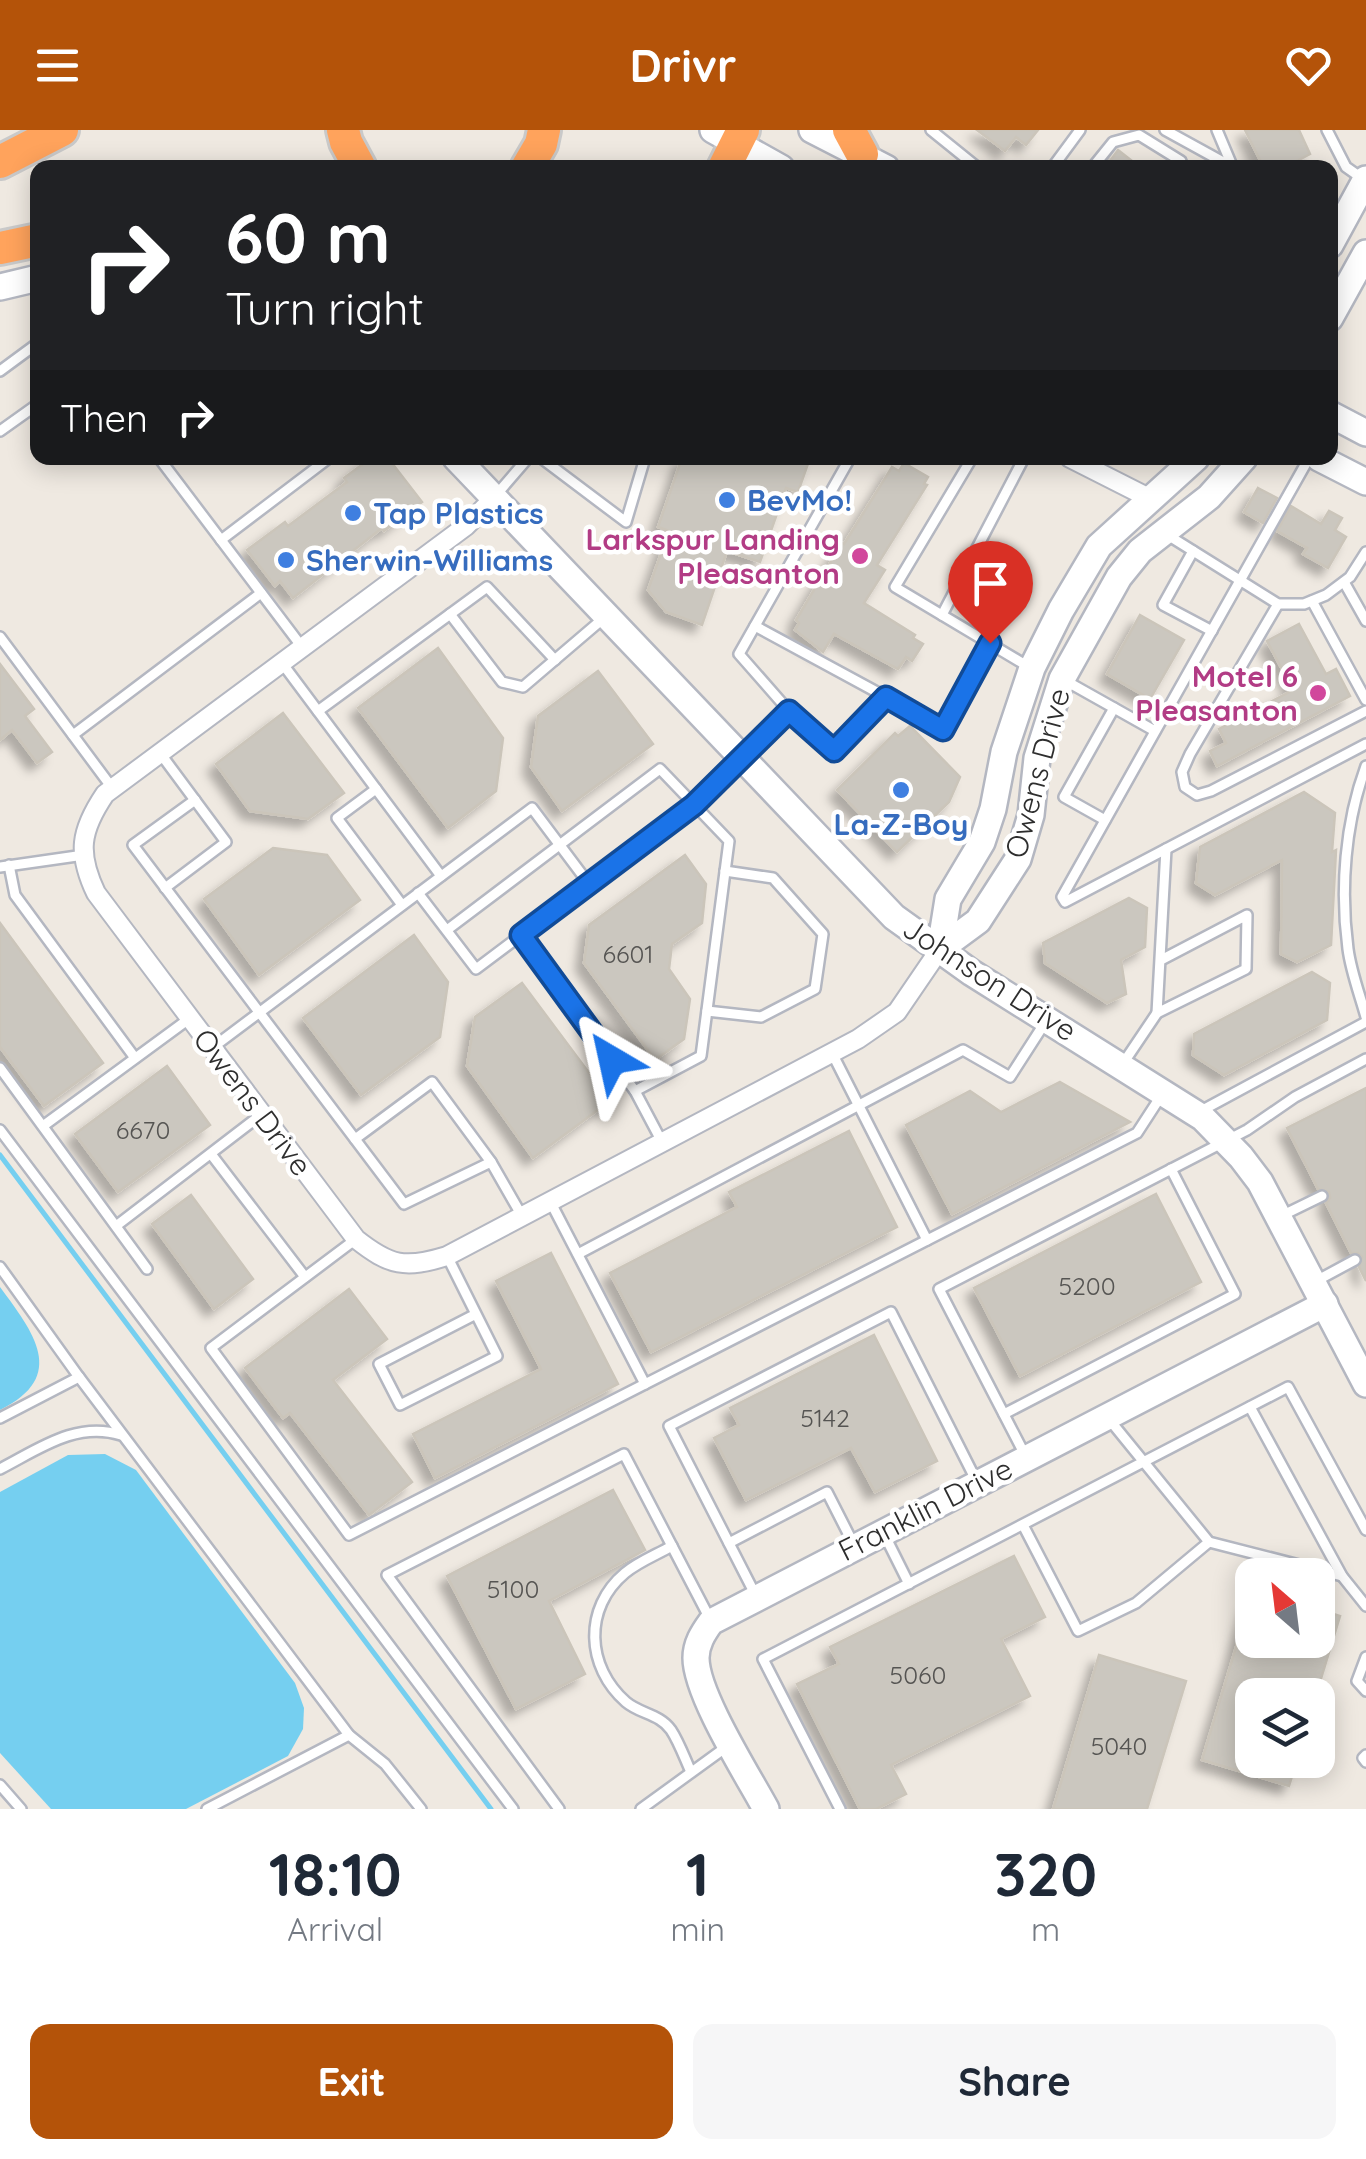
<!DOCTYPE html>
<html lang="en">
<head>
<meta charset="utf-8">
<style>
  body { margin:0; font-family:Quicksand,sans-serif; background:#f6f6f7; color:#1f2937; height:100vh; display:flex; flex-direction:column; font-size:38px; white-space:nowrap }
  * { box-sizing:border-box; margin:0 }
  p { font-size:32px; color:#747a83 }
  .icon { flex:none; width:55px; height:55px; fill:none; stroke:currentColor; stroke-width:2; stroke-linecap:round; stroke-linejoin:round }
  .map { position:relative; height:1679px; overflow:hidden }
  .panel { display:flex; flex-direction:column; background:#fff; flex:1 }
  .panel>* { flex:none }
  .hud { position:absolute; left:30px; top:30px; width:1308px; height:305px; border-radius:20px; box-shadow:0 5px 25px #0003; background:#202124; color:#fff; overflow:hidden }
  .needle { width:65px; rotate:332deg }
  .fabs { position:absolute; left:1235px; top:1428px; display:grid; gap:20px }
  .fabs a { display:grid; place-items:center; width:100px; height:100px; border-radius:20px; background:#fff; box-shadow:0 5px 25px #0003; font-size:50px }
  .pin { position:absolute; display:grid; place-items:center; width:85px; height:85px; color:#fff; margin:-102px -42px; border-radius:50% 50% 50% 0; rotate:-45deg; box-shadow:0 0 10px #0007 }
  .pin .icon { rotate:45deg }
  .me { position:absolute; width:110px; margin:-55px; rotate:324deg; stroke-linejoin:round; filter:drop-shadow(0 0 8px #0008) }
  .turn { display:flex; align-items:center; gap:35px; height:210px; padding:0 30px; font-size:45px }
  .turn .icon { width:130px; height:130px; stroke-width:2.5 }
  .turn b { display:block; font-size:70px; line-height:85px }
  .then { display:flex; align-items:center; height:95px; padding:0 30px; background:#0003; gap:20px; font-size:38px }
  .eta { display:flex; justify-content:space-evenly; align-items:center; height:170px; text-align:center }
  .eta b { font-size:60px; font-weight:800; line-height:70px }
  .action { display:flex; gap:20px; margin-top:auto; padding:20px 30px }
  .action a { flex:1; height:115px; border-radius:20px; background:#b45309; color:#fff; font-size:40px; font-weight:800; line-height:115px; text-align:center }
  .action a+a { background:#f6f6f7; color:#1f2937 }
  header { display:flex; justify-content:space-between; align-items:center; height:130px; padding:0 30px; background:#b45309; color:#fff; font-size:45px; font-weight:800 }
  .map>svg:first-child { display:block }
</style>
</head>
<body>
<header><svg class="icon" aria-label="menu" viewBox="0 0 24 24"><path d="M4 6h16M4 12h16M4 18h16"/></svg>Drivr<svg class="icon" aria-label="heart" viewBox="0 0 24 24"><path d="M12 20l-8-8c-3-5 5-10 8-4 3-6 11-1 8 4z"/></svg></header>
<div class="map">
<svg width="1366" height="1679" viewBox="0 0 1366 1679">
  <defs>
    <filter id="shadow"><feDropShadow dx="-8" dy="8" stdDeviation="5" flood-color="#0004"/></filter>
  </defs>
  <rect width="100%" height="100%" fill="#efe9e1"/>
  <!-- water -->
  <g fill="#75cff0">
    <path d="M0 1157C33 1202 69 1246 0 1280Z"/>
    <path d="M105 1324 136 1340 295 1553 304 1578 303 1599 288 1626 186 1679H51L0 1623V1362L68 1325Z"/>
  </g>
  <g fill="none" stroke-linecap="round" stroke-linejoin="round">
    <!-- stream -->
    <path stroke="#75cff0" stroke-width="5" d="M0 1025 491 1679"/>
  </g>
  <!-- building -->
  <g fill="#cbc7bf" stroke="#cbc5ba" stroke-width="2.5" filter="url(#shadow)">
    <path d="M977 0H1038L1026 15 1016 7 1005 21Z"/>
    <path d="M1245 0H1299L1310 24 1284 38H1264Z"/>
    <path d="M1118 20 1141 38H1105Z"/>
    <path d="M371 328H388L422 372 384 401 382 398 293 468 280 451 275 456 247 420 285 392 288 396 347 352 344 348Z"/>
    <path d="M682 328H810L798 362 786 358 760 432 727 421 702 495 666 482 648 460 669 401 658 397Z"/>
    <path d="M904 333 928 347 924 354 927 355 877 435 885 440 864 473 915 505 913 508 923 514 912 531 906 527 898 539 834 504 823 522 795 500 799 493 796 490 842 413 844 414 892 337 899 341Z"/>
    <path d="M1258 358 1277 368 1263 393 1244 382Z"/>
    <path d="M1291 376 1321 394 1329 381 1342 388 1335 400 1346 407 1328 438 1303 424 1307 418 1277 401Z"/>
    <path d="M1140 485 1184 510 1150 569 1107 544Z"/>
    <path d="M1299 494 1326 544 1336 539 1350 566 1217 636 1210 621 1226 613 1219 599 1293 560 1267 511Z"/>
    <path d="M438 518 503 608 496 661 448 698 358 578Z"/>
    <path d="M0 534 34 579 25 586 52 622 37 633 12 600 0 610Z"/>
    <path d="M598 541 653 614 562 681 531 637 538 586Z"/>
    <path d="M283 583 344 663 308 689 250 681 216 634Z"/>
    <path d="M910 596 960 647 949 672 897 722 837 660 895 603 898 606Z"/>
    <path d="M1304 662 1335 683 1332 722 1336 720 1331 815 1297 832 1281 824 1282 730 1215 765 1196 753 1200 717Z"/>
    <path d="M273 718 327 725 360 770 259 845 204 769Z"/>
    <path d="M685 725 706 754 702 793 672 814 669 839 690 869 684 909 655 930 584 833 589 795Z"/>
    <path d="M1129 768 1147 778 1145 817 1121 830 1126 864 1107 873 1045 833 1043 813Z"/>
    <path d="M0 793 103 933 44 976 0 917Z"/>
    <path d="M414 805 448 852 440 907 361 965 303 888Z"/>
    <path d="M1312 842 1330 853 1327 890 1224 945 1193 925 1194 904Z"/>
    <path d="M522 853 610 971 533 1028 467 936 475 887Z"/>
    <path d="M167 936 210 995 118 1062 75 1004Z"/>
    <path d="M1060 952 1130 992 952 1084 906 995 970 961 1001 982Z"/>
    <path d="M1366 958V1151L1359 1137 1362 1127 1358 1123H1351L1326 1073 1330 1068 1329 1062 1318 1059 1287 998Z"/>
    <path d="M849 1001 897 1097 651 1222 610 1143 737 1077 729 1062Z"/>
    <path d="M1156 1064 1201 1152 1020 1246 974 1158Z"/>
    <path d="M191 1065 253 1149 214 1179 152 1094Z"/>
    <path d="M551 1123 618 1254 435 1348 413 1304 541 1239 496 1151Z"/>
    <path d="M349 1159 387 1209 333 1250 412 1352 369 1385 290 1283 283 1288 245 1238Z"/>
    <path d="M874 1205 937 1331 875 1362 851 1318 746 1370 714 1308 739 1295 730 1278Z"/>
    <path d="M613 1360 645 1420 549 1471 585 1544 516 1579 447 1446Z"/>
    <path d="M1014 1426 1045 1487 1001 1509 1030 1566 891 1635 906 1664 876 1679H860L797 1554 839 1534 830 1517Z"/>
    <path d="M1249 1474H1252V1510H1318V1479L1340 1486 1316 1565H1252V1630H1297L1289 1656 1202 1630Z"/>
    <path d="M1099 1525 1186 1551 1147 1679H1053Z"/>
  </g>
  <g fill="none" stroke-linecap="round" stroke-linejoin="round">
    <!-- lane casing -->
    <g stroke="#b4b7c1" stroke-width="14">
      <g id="lane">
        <path d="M931 0 978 38"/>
        <path d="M1165 0 1234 38"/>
        <path d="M1217 0 1233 38"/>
        <path d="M1327 0 1346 37 1363 49"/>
        <path d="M1052 38 1080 0"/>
        <path d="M1092 38 1113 12 1139 5 1181 31"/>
        <path d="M0 241 38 213"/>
        <path d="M0 301 38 274"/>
        <path d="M159 328 302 517"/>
        <path d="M541 328 626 392 645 328"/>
        <path d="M850 328 739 524 789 581 833 621 886 567 943 600 990 513"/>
        <path d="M972 328 895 457 1029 537"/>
        <path d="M1309 328 1062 767 1065 772 1366 614"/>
        <path d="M497 364 528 328"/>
        <path d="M1166 404 1278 474H1304L1326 465 1350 447 1366 422"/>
        <path d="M221 410 329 328"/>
        <path d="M1193 421 1163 475 1212 501"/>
        <path d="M1344 452 1366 491"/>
        <path d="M1312 471 1366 570"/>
        <path d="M1278 474 1190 624 1182 642 1185 657 1197 665 1211 661 1366 581"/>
        <path d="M450 484 502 552 523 557 605 487"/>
        <path d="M942 485 1024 328"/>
        <path d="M755 496 886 567"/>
        <path d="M0 507 113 659"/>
        <path d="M282 533 441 746"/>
        <path d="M1066 551 1155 601"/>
        <path d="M318 581 487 457 555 530"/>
        <path d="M73 605 261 463"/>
        <path d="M160 623 226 712 165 758"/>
        <path d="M1366 636C1345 693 1340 759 1348 819 1351 842 1360 865 1366 887"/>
        <path d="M376 659 337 688 402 775"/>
        <path d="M195 670 133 715 404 1074 491 1032"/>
        <path d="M1105 690 1064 667 1114 578"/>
        <path d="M9 735 15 765 135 928"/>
        <path d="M0 737 84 725"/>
        <path d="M418 763 476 839 694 675 789 581"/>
        <path d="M447 800 660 639 729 711 701 926 635 961"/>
        <path d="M521 805 635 961 662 1012"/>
        <path d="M1161 830 1247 785 1246 839 1157 883 1166 719"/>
        <path d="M707 881 761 887 815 859 823 804 773 748 725 741"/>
        <path d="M212 918 532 678 589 754"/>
        <path d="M832 923 927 1110"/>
        <path d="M1122 935 1157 883"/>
        <path d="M0 938 147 1139"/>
        <path d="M1199 982 1366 892"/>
        <path d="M43 996 190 888"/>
        <path d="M0 1000 513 1679"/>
        <path d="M355 1009 432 952 491 1032 522 1086"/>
        <path d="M211 1024 305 1147"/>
        <path d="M550 1071 645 1254"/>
        <path d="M1281 1086 1322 1066"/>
        <path d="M116 1096 262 984"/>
        <path d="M356 1109 211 1218 349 1405 1137 1003 1161 966"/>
        <path d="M578 1124 963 920 1010 947 1046 891"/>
        <path d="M447 1126 497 1226 400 1275 379 1234 476 1184"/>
        <path d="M0 1137 79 1247 349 1605 385 1634 421 1679"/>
        <path d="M1316 1151 1355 1130"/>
        <path d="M1250 1277 1342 1446 1366 1476"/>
        <path d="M1004 1284 1235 1164 1171 1039"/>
        <path d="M0 1288 79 1247"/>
        <path d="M1108 1288 1209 1412 1342 1446"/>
        <path d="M1025 1325 939 1159 1247 1000 1295 967 1366 929"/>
        <path d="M0 1339C39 1319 76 1291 121 1305"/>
        <path d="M1023 1395 1078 1501 1136 1473 1209 1412"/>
        <path d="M884 1404 909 1454"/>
        <path d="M729 1413 827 1362 853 1413"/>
        <path d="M672 1416C656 1425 638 1432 625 1443 583 1478 586 1537 626 1572 640 1584 660 1584 671 1600 679 1612 685 1629 691 1642"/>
        <path d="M756 1466 669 1296 891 1182 976 1350"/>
        <path d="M1366 1527 1357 1551 1366 1561"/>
        <path d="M1366 1625 1363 1628 1366 1632"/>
        <path d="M0 1655 21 1679"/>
        <path d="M207 1679 349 1605"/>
        <path d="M559 1679 387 1445 624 1324 710 1489"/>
        <path d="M641 1679 729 1615"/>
        <path d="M840 1679 763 1529 1288 1257 1366 1400"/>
      </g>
    </g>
    <!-- street casing -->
    <g stroke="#b4b7c1" stroke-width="22">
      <g id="street">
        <path d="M1070 328 1151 369"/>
        <path d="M495 367 466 396 105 664C80 701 77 723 96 763L356 1109C390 1136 405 1139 447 1126L858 909 897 882 940 819"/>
      </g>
    </g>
    <!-- secondary casing -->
    <g stroke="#b4b7c1" stroke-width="30">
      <g id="secondary">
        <path d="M713 0 781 38"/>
        <path d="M812 0 886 38"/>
        <path d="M1330 115 1366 49"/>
        <path d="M0 157 38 148"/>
        <path d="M1330 188 1366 123"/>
        <path d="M1330 284 1366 303"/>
        <path d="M456 328 894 787 972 843 1203 988 1241 1027 1260 1052 1366 1254"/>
        <path d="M1319 328 1366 352"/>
        <path d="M940 819 978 791 1018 729 1031 685 1037 628 1062 549 1119 447 1140 421 1209 367 1244 328"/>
        <path d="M940 819 948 769 982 712 993 679 1004 622 1032 538 1061 480 1099 416 1196 328"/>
        <path d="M766 1679C747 1644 696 1564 696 1528 696 1514 703 1503 711 1492L1325 1174"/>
      </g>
    </g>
    <!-- highway casing -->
    <g stroke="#c9c9c9" stroke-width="38">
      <g id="highway">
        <path d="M343 0 346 12 360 38"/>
        <path d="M849 0 862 24"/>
        <path d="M0 32 62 0"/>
        <path d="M527 38 541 14 544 0"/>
        <path d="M724 38 743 0"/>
        <path d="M0 118 38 110"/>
      </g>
    </g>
    <!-- lane -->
    <use href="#lane" stroke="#fff" stroke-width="9"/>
    <!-- street -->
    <use href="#street" stroke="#fff" stroke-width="18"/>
    <!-- secondary -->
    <use href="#secondary" stroke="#fff" stroke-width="25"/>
    <!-- highway -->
    <use href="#highway" stroke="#ffa35c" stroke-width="32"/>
  </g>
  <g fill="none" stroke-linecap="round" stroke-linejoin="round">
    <!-- route casing -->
    <g stroke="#114b97" stroke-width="25">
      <path id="route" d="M612 930 521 805 694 675 789 581 834 621 886 567 943 600 990 513"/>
    </g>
    <!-- route -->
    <use href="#route" stroke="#1a73e8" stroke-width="18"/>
  </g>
  <!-- markers -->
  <g fill="#3f7fe0" stroke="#fff" stroke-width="4">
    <circle cx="727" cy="370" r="10"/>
    <circle cx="353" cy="383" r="10"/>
    <circle cx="286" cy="430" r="10"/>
    <circle cx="901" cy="660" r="10"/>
  </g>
  <g fill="#d1479c" stroke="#fff" stroke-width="4">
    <circle cx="860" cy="426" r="10"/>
    <circle cx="1318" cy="563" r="10"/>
  </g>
  <g text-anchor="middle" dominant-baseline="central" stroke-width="9" stroke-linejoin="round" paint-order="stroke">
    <!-- number labels -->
    <g font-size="25" fill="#555452">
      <text x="628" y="823">6601</text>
      <text x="143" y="999">6670</text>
      <text x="1087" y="1155">5200</text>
      <text x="825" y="1287">5142</text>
      <text x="513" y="1458">5100</text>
      <text x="918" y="1544">5060</text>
      <text x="1119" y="1615">5040</text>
    </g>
    <!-- shop labels -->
    <g font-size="30" font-weight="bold" fill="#366cbe" stroke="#fff" text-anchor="start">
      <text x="747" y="370">BevMo!</text>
      <text x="373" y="383">Tap Plastics</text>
      <text x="306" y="430">Sherwin-Williams</text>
      <text x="901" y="694" text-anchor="middle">La-Z-Boy</text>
    </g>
    <!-- hotel labels -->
    <g font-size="30" font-weight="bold" fill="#b23c85" stroke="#fff" text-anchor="end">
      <text x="840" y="409">Larkspur Landing<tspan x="840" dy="34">Pleasanton</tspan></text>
      <text x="1298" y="546">Motel 6<tspan x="1298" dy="34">Pleasanton</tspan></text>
    </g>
    <!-- street labels -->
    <g font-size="30" fill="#2e2e2e" stroke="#fff">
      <text transform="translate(1037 643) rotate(-75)">Owens Drive</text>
      <text transform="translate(990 849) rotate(33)">Johnson Drive</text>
      <text transform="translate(253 972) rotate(53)">Owens Drive</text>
      <text transform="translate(925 1379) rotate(-27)">Franklin Drive</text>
    </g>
  </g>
</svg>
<div class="fabs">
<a><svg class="needle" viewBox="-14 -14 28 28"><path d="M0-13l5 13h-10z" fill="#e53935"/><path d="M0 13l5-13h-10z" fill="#747a83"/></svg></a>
<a><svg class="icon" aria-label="layers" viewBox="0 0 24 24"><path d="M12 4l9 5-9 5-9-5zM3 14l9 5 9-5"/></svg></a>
</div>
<div class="pin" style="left:990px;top:513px;background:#d93025"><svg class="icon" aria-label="arrive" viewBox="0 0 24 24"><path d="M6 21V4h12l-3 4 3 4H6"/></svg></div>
<svg class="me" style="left:612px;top:930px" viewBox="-20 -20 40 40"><path d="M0-17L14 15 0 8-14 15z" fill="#1a73e8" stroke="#fff" stroke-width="4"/></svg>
<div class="hud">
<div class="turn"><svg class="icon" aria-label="right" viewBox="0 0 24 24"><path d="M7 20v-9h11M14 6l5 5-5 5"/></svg><div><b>60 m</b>Turn right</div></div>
<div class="then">Then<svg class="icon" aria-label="right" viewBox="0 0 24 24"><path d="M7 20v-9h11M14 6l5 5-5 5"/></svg></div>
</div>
</div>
<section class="panel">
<div class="eta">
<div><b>18:10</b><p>Arrival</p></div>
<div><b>1</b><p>min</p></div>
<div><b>320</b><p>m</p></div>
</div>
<div class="action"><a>Exit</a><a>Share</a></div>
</section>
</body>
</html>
